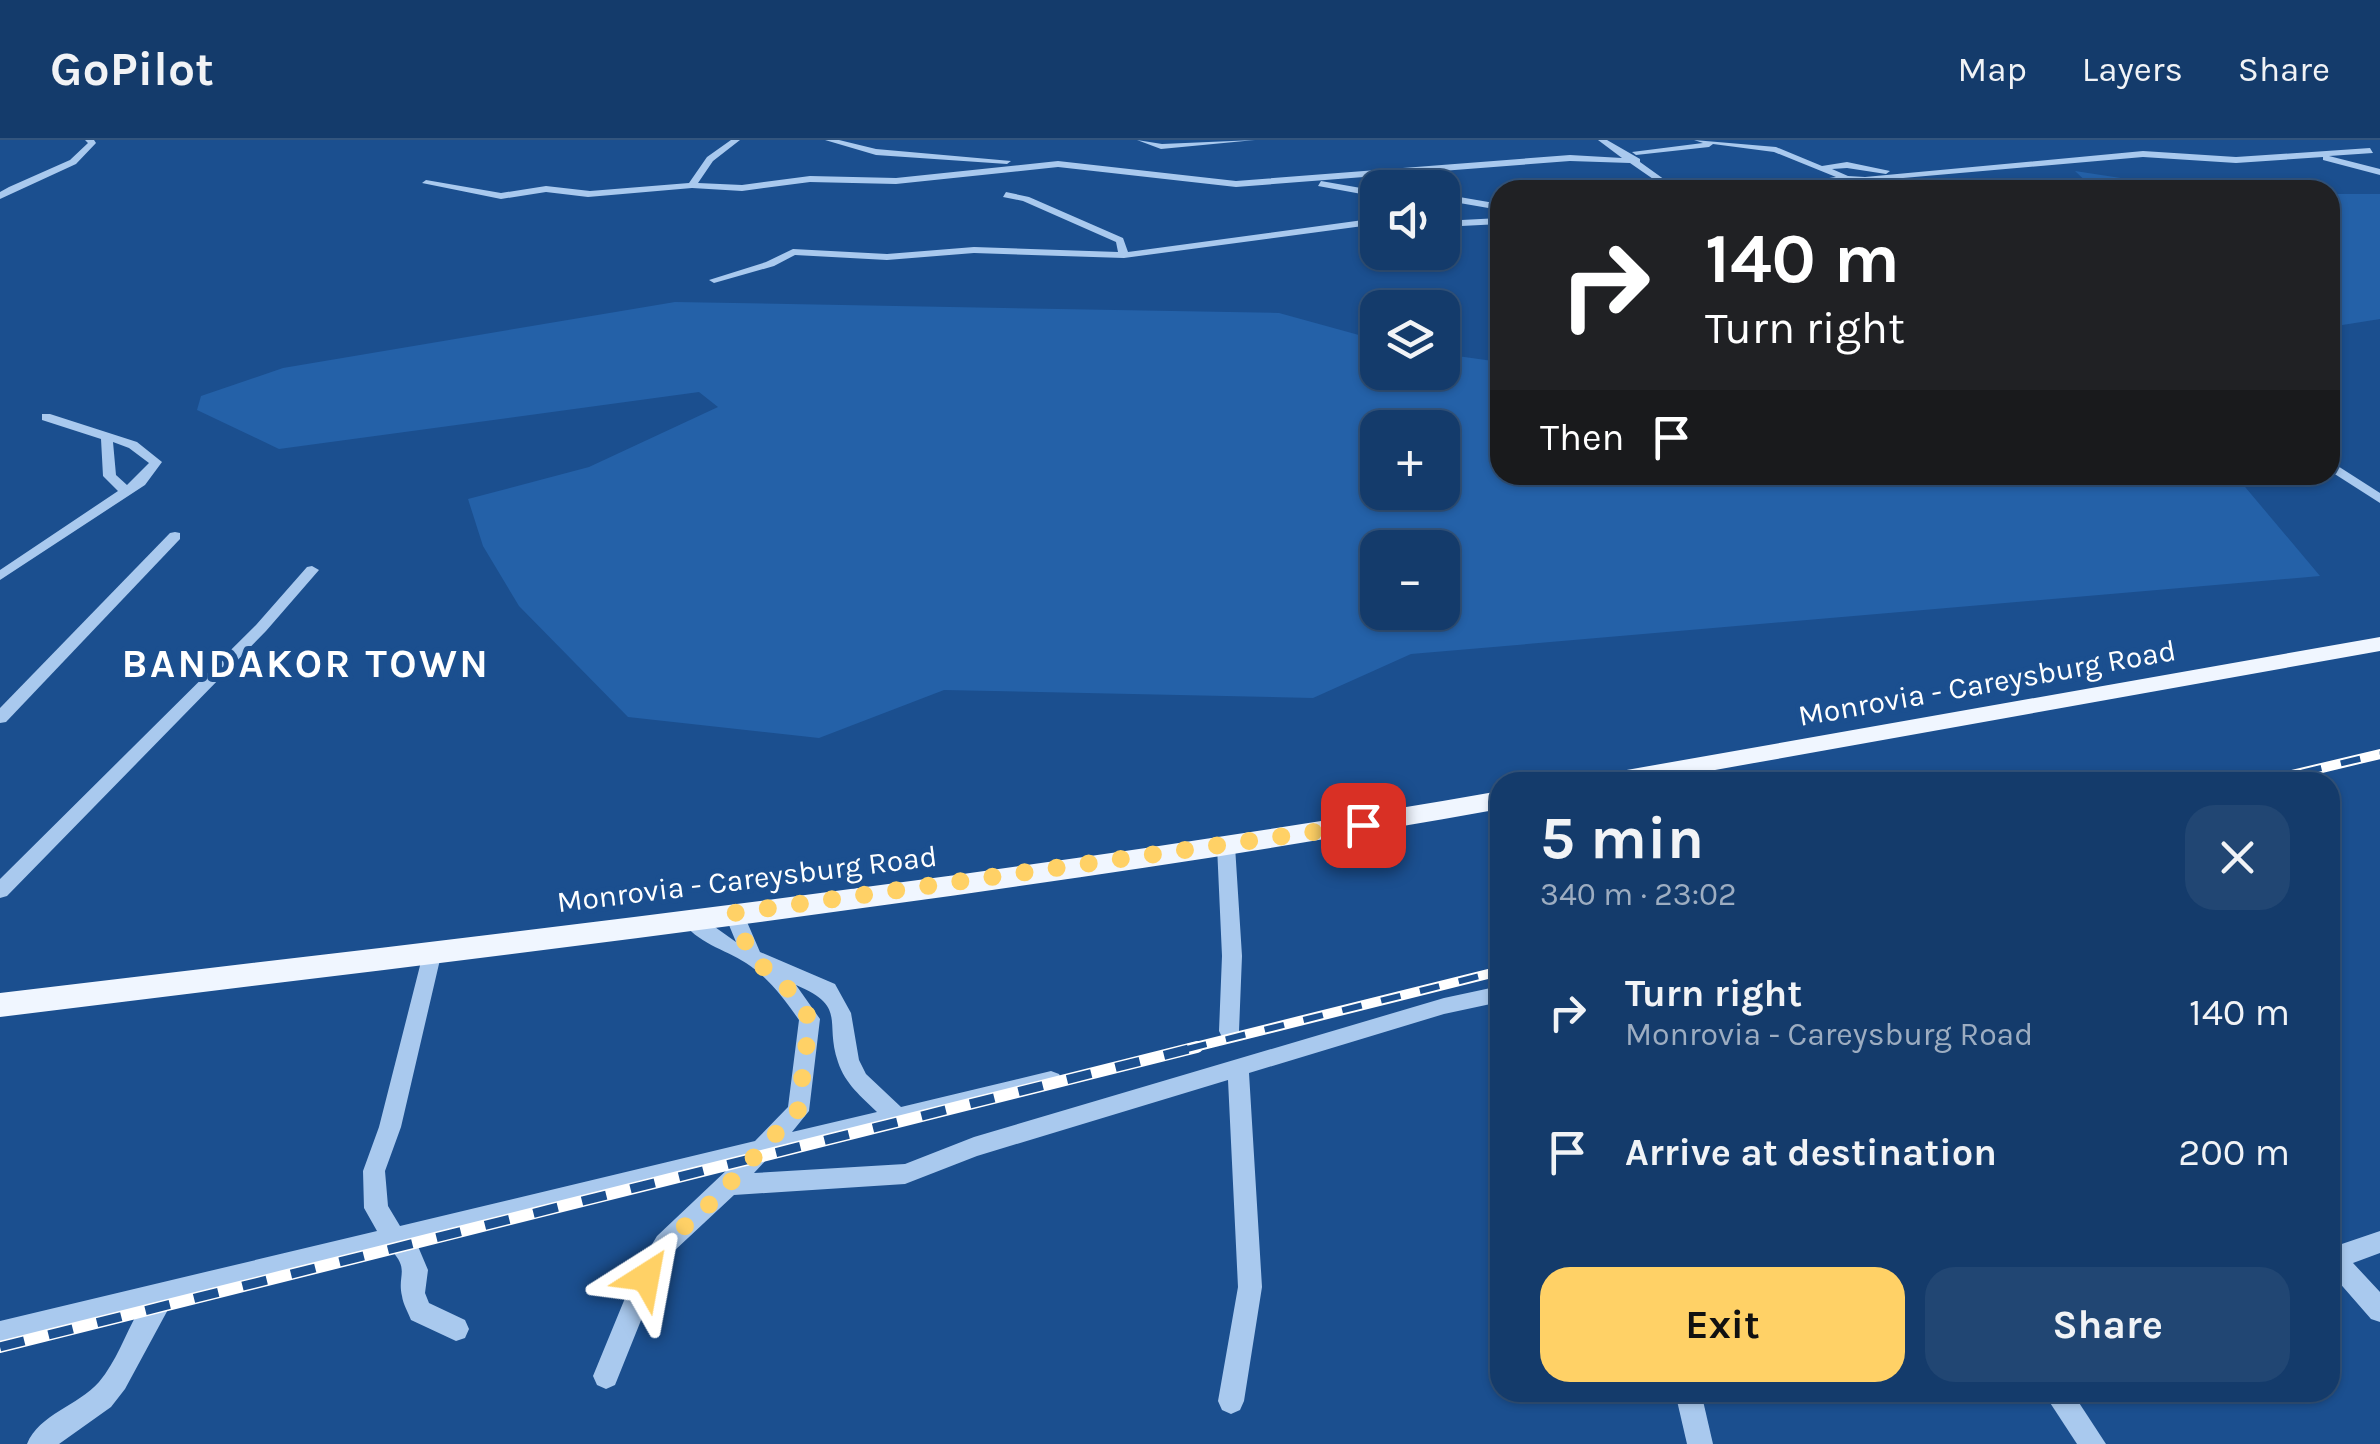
<!DOCTYPE html>
<html lang="en">
<head>
<meta charset="utf-8">
<style>
  body { margin:0; font-family:Karla,sans-serif; background:#214673; color:#f1f3f6; height:100vh; display:flex; flex-direction:column; font-size:38px; white-space:nowrap }
  * { box-sizing:border-box; margin:0 }
  p { font-size:32px; color:#9dadc1 }
  .icon { flex:none; width:55px; height:55px; fill:none; stroke:currentColor; stroke-width:2; stroke-linecap:round; stroke-linejoin:round }
  .map { position:relative; flex:1; overflow:hidden }
  .panel { position:absolute; left:1490px; top:632px; width:850px; height:630px; display:flex; flex-direction:column; background:#143b6b; border-radius:30px; box-shadow:0 2px 8px #0004,0 0 0 2px #33557e }
  .panel>* { flex:none }
  .hud { position:absolute; left:1490px; top:40px; width:850px; height:305px; border-radius:30px; box-shadow:0 2px 8px #0004,0 0 0 2px #33557e; background:#202124; color:#fff; overflow:hidden }
  .fabs { position:absolute; left:1360px; top:30px; display:grid; gap:20px }
  .fabs a { display:grid; place-items:center; width:100px; height:100px; border-radius:20px; background:#143b6b; box-shadow:0 2px 8px #0004,0 0 0 2px #33557e; font-size:50px }
  .pin { position:absolute; display:grid; place-items:center; width:85px; height:85px; color:#fff; margin:-42px; border-radius:20px; box-shadow:0 5px 15px #0006 }
  .me { position:absolute; width:110px; margin:-55px; rotate:34deg; stroke-linejoin:round; filter:drop-shadow(0 0 8px #0008) }
  .turn { display:flex; align-items:center; gap:35px; height:210px; padding:0 50px; font-size:45px }
  .turn .icon { width:130px; height:130px; stroke-width:2.5 }
  .turn b { display:block; font-size:70px; line-height:85px }
  .then { display:flex; align-items:center; height:95px; padding:0 50px; background:#0003; gap:20px; font-size:38px }
  .round { display:grid; place-items:center; flex:none; width:105px; height:105px; border-radius:30px; background:#214673 }
  .summary { display:flex; align-items:center; justify-content:space-between; height:170px; padding:0 50px }
  h1 { font-size:60px; font-weight:700; line-height:75px }
  .action { display:flex; gap:20px; margin-top:auto; padding:20px 50px }
  .action a { flex:1; height:115px; border-radius:30px; background:#ffd166; color:#111; font-size:40px; font-weight:700; line-height:115px; text-align:center }
  .action a+a { background:#214673; color:#f1f3f6 }
  ul { padding:0; list-style:none }
  li { display:flex; align-items:center; gap:30px; height:140px; padding:0 50px }
  li div { flex:1 }
  li b { display:block; font-size:38px }
  li em { font-style:normal }
  header { display:flex; align-items:center; gap:60px; box-sizing:border-box; height:140px; padding:0 50px; background:#143b6b; border-bottom:2px solid #33557e }
  header strong { font-size:48px }
  nav { display:flex; gap:55px; margin-inline-start:auto; font-size:35px }
  .map>svg:first-child { display:block }
</style>
</head>
<body>
<header>
<strong>GoPilot</strong>
<nav><a>Map</a><a>Layers</a><a>Share</a></nav>
</header>
<div class="map">
<svg width="2380" height="1304" viewBox="0 0 2380 1304">
  <rect width="100%" height="100%" fill="#1b4f8f"/>
  <!-- green -->
  <g fill="#2461a8" fill-rule="evenodd">
    <path d="M2075 31 2199 50H2095Z"/>
    <path d="M2330 54H2380V179L2330 187Z"/>
    <path d="M675 162 1279 173 1377 200 1378 232H1442L1443 214 1500 222V335H2235L2320 436 1411 514 1313 558 944 550 819 598 628 577 519 466 483 406 468 359 589 327 718 267 699 252 279 309 197 270 201 256 283 228ZM1378 288H1442V352H1378ZM1378 408H1442V472H1378Z"/>
  </g>
  <g fill="none" stroke-linecap="round" stroke-linejoin="round">
    <!-- minor -->
    <g fill="#a9c9ee" fill-rule="evenodd">
      <path d="M85 0H94L96 3 76 24 0 59V52L9 47 70 20 88 3Z"/>
      <path d="M731 0H740L713 21 698 43 742 45 810 36 896 38 1058 21 1236 41 1570 15 1622 18 1598 0H1607L1640 19V22L1679 50H1669L1630 23 1570 21 1236 47 1058 27 896 44 810 42 742 51 692 48 588 57 546 52 501 59 422 43 426 40 501 53 546 46 590 51 689 43 707 17Z"/>
      <path d="M825 0H839L876 9 1011 21 1007 24 876 15Z"/>
      <path d="M1137 0 1162 4 1255 0 1161 9Z"/>
      <path d="M1694 0 1776 7 1822 26 1847 22 1890 31 1886 34 1847 28 1832 29 1848 36 1865 37 2143 11 2236 17 2370 8 2373 13 2329 16 2380 29V35L2323 20V17L2236 23 2143 17 1812 46 1809 41 1836 37 1774 12 1713 4 1709 7 1636 15 1632 12 1703 3Z"/>
      <path d="M1321 41 1378 51V57L1318 46Z"/>
      <path d="M1006 52 1029 57 1123 98 1128 112 1378 78V84L1124 118 974 113 887 120 795 115 774 126 714 143 709 140 766 122 793 109 887 114 974 107 1118 112 1116 102 1023 61 1003 57Z"/>
      <path d="M1442 54 1500 64V70L1442 60Z"/>
      <path d="M1500 78V84L1442 87V81Z"/>
      <path d="M42 274H50L137 302 162 322 145 345 0 440V430L118 351 103 336 101 299 42 280ZM113 302 129 308 149 323 127 345 116 335Z"/>
      <path d="M2330 321 2380 353V363L2330 331Z"/>
      <path d="M175 392 180 393V399L6 582 0 583V568L170 393Z"/>
      <path d="M312 426 319 430 266 491 7 756 0 758V739L256 485 307 427Z"/>
      <path d="M1226 699 1232 701 1235 706 1242 816 1239 891 1236 897 1229 900 1222 897 1219 891 1222 816 1217 706 1220 701Z"/>
      <path d="M734 766 741 768 760 812 835 844 851 873 859 920 866 934 901 967 1051 931 1059 934 1062 940 1059 946 1051 949 768 1018 754 1033 905 1024 974 997 1444 858 1500 846V862L1444 874 1249 933 1262 1147 1244 1261 1240 1270 1231 1274 1222 1270 1218 1261 1238 1147 1228 940 977 1016 905 1044 734 1055 673 1112 656 1143 615 1245 606 1249 597 1245 593 1236 637 1129 657 1096 730 1027 417 1104 428 1130 425 1153 429 1163 465 1180 469 1189 465 1198 456 1201 411 1180C408 1172 403 1164 402 1156 397 1135 410 1130 391 1110L171 1164 125 1249 111 1267 59 1304H27C39 1274 78 1266 99 1242 116 1222 125 1195 138 1172L0 1205V1181L377 1091 364 1068 363 1031 379 987 425 806 432 803 439 806 442 811 401 987 385 1031 388 1066 400 1086 755 1001 788 967 799 880C785 860 768 837 746 823 724 809 697 803 681 780L684 775H698L736 802 724 773 727 768ZM796 845C848 867 824 881 838 922 845 944 862 957 877 972L792 992 809 971 820 879Z"/>
      <path d="M2380 1091V1113L2353 1123 2380 1152V1182L2371 1179 2330 1132V1108Z"/>
      <path d="M1675 1252H1701L1713 1304H1687Z"/>
      <path d="M2043 1252H2072L2106 1304H2077Z"/>
    </g>
    <!-- major -->
    <g fill="#f0f6ff" fill-rule="evenodd">
      <path d="M2380 497V511L1648 642H1592L1604 634Z"/>
      <path d="M1500 651V669C1003 758 501 815 0 877V853C501 793 1002 738 1500 651Z"/>
    </g>
    <!-- rail-far1 casing -->
    <g stroke="#fff" stroke-width="10">
      <g id="rail-far1">
        <path d="M2263 642 2380 614"/>
        <path d="M1187 909 1500 831"/>
      </g>
    </g>
    <!-- rail casing -->
    <g stroke="#fff" stroke-width="12">
      <path id="rail" d="M0 1207 1197 907"/>
    </g>
    <!-- rail-far1 -->
    <use href="#rail-far1" stroke="#1b4f8f" stroke-width="6" stroke-dasharray="20" stroke-linecap="butt"/>
    <!-- rail -->
    <use href="#rail" stroke="#1b4f8f" stroke-width="9" stroke-dasharray="25" stroke-linecap="butt"/>
  </g>
  <g fill="none" stroke-linecap="round" stroke-linejoin="round">
    <!-- route -->
    <path stroke="#ffd166" stroke-width="18" stroke-dasharray="0 32.4" d="M646 1137 665 1104 713 1061 798 970 810 879 788 849 751 816 734 773 1363 685"/>
  </g>
  <g text-anchor="middle" dominant-baseline="central" stroke-width="10" stroke-linejoin="round" paint-order="stroke">
    <!-- street labels -->
    <g font-size="30" fill="#fff" stroke="#1b4f8f">
      <text transform="translate(1987 543) rotate(-10)">Monrovia - Careysburg Road</text>
      <text transform="translate(747 739) rotate(-7)">Monrovia - Careysburg Road</text>
    </g>
    <!-- district labels -->
    <g font-size="40" font-weight="bold" letter-spacing="2.5" fill="#fff" stroke="#1b4f8f">
      <text x="306" y="523">BANDAKOR TOWN</text>
    </g>
  </g>
</svg>
<div class="fabs">
<a><svg class="icon" aria-label="sound" viewBox="0 0 24 24"><path d="M4 9h4l5-4v14l-5-4H4zM17 9q2 3 0 6"/></svg></a>
<a><svg class="icon" aria-label="layers" viewBox="0 0 24 24"><path d="M12 4l9 5-9 5-9-5zM3 14l9 5 9-5"/></svg></a>
<a>+</a>
<a>−</a>
</div>
<div class="pin" style="left:1363px;top:685px;background:#d93025"><svg class="icon" aria-label="arrive" viewBox="0 0 24 24"><path d="M6 21V4h12l-3 4 3 4H6"/></svg></div>
<svg class="me" style="left:646px;top:1137px" viewBox="-20 -20 40 40"><path d="M0-17L14 15 0 8-14 15z" fill="#ffd166" stroke="#fff" stroke-width="4"/></svg>
<div class="hud">
<div class="turn"><svg class="icon" aria-label="right" viewBox="0 0 24 24"><path d="M7 20v-9h11M14 6l5 5-5 5"/></svg><div><b>140 m</b>Turn right</div></div>
<div class="then">Then<svg class="icon" aria-label="arrive" viewBox="0 0 24 24"><path d="M6 21V4h12l-3 4 3 4H6"/></svg></div>
</div>
<section class="panel">
<div class="summary"><div><h1>5 min</h1><p>340 m · 23:02</p></div><a class="round"><svg class="icon" aria-label="close" viewBox="0 0 24 24"><path d="M6 6l12 12M18 6L6 18"/></svg></a></div>
<ul>
<li><svg class="icon" aria-label="right" viewBox="0 0 24 24"><path d="M7 20v-9h11M14 6l5 5-5 5"/></svg><div><b>Turn right</b><p>Monrovia - Careysburg Road</p></div><em>140 m</em></li>
<li><svg class="icon" aria-label="arrive" viewBox="0 0 24 24"><path d="M6 21V4h12l-3 4 3 4H6"/></svg><div><b>Arrive at destination</b></div><em>200 m</em></li>
</ul>
<div class="action"><a>Exit</a><a>Share</a></div>
</section>
</div>
</body>
</html>
